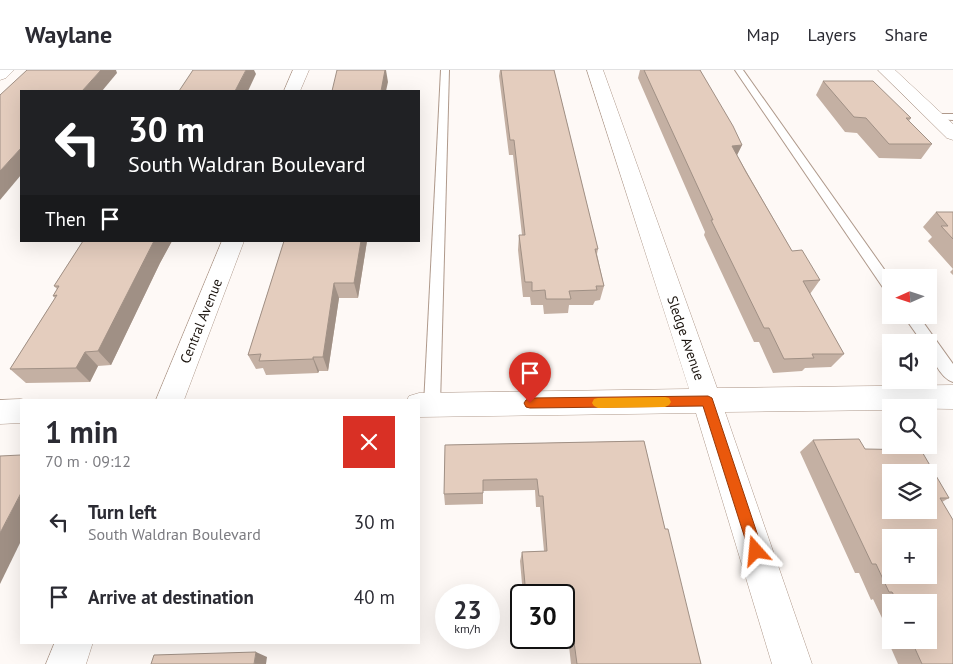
<!DOCTYPE html>
<html lang="en">
<head>
<meta charset="utf-8">
<style>
  body { margin:0; font-family:"PT Sans",sans-serif; background:#f2f2f3; color:#2b2b33; height:100vh; display:flex; flex-direction:column; font-size:19px; white-space:nowrap }
  * { box-sizing:border-box; margin:0 }
  p { font-size:16px; color:#7c7c81 }
  .icon { flex:none; width:28px; height:28px; fill:none; stroke:currentColor; stroke-width:2; stroke-linecap:round; stroke-linejoin:round }
  .map { position:relative; flex:1; overflow:hidden }
  .details { position:absolute; left:20px; top:329px; width:400px; height:245px; display:flex; flex-direction:column; background:#fff; border-radius:0px; box-shadow:0 5px 20px #0002 }
  .details>* { flex:none }
  .guide { position:absolute; left:20px; top:20px; width:400px; height:152px; border-radius:0px; box-shadow:0 5px 20px #0002; background:#202124; color:#fff; overflow:hidden }
  .needle { width:32px; rotate:267deg }
  .controls { position:absolute; left:882px; top:199px; display:grid; gap:10px }
  .controls a { display:grid; place-items:center; width:55px; height:55px; border-radius:0px; background:#fff; box-shadow:0 5px 20px #0002; font-size:25px }
  .speed { position:absolute; left:435px; top:514px; display:flex; gap:10px; font-size:25px; font-weight:700; text-align:center }
  .speed>* { display:grid; place-content:center; width:65px; height:65px; border-radius:50%; background:#fff; box-shadow:0 5px 20px #0002; line-height:1 }
  .speed small { font-size:12px; font-weight:400 }
  .speed .limit { border:2px solid #111; border-radius:8px; background:#fff; color:#111 }
  .pin { position:absolute; display:grid; place-items:center; width:42px; height:42px; color:#fff; margin:-51px -21px; border-radius:50% 50% 50% 0; rotate:-45deg; box-shadow:0 0 5px #0007 }
  .pin .icon { rotate:45deg }
  .me { position:absolute; width:55px; margin:-28px; rotate:342deg; stroke-linejoin:round; filter:drop-shadow(0 0 4px #0008) }
  .turn { display:flex; align-items:center; gap:18px; height:105px; padding:0 25px; font-size:22px }
  .turn .icon { width:65px; height:65px; stroke-width:2.5 }
  .turn b { display:block; font-size:35px; line-height:42px }
  .then { display:flex; align-items:center; height:48px; padding:0 25px; background:#0003; gap:10px; font-size:19px }
  .round { display:grid; place-items:center; flex:none; width:52px; height:52px; border-radius:0px; background:#f2f2f3 }
  .headline { display:flex; align-items:center; justify-content:space-between; height:85px; padding:0 25px }
  h1 { font-size:30px; font-weight:800; line-height:38px }
  ul { padding:0; list-style:none }
  li { display:flex; align-items:center; gap:15px; height:75px; padding:0 25px }
  li div { flex:1 }
  li b { display:block; font-size:19px }
  li em { font-style:normal }
  header { display:flex; align-items:center; gap:30px; box-sizing:border-box; height:70px; padding:0 25px; background:#fff; border-bottom:1px solid #e1e1e2 }
  header strong { font-size:24px }
  nav { display:flex; gap:28px; margin-inline-start:auto; font-size:18px }
  .map>svg:first-child { display:block }
</style>
</head>
<body>
<header>
<strong>Waylane</strong>
<nav><a>Map</a><a>Layers</a><a>Share</a></nav>
</header>
<div class="map">
<svg width="953" height="594" viewBox="0 0 953 594">
  <rect width="100%" height="100%" fill="#fef9f6"/>
  <g fill="none" stroke-linecap="round" stroke-linejoin="round">
    <!-- lane casing -->
    <g stroke="#af998b" stroke-width="2">
      <g id="lane">
        <path d="M441 0H449L440 335 438 340 432 342 426 340 424 335Z"/>
        <path d="M735 0H743L891 209V224L886 222Z"/>
        <path d="M935 44H953V50L932 49 930 47Z"/>
        <path d="M903 245H918L953 294V312C940 308 929 285 929 272H922Z"/>
      </g>
    </g>
    <!-- street casing -->
    <g stroke="#af998b" stroke-width="1">
      <g id="street">
        <path d="M0 0H14L6 8 0 10Z"/>
        <path d="M293 0H309L300 21H284Z"/>
        <path d="M587 0H603L717 318 953 315V339L891 338V340L725 342 812 594H772L696 343 419 347V330H407L409 326 419 323 689 319Z"/>
        <path d="M878 0H895L953 54V70L947 68Z"/>
        <path d="M222 171H244L184 330H156Z"/>
        <path d="M21 329 25 330H21V353L0 354V330Z"/>
        <path d="M55 572H93L86 594H46Z"/>
      </g>
    </g>
    <!-- lane -->
    <use href="#lane" fill="#fff" fill-rule="evenodd"/>
    <!-- street -->
    <use href="#street" fill="#fff" fill-rule="evenodd"/>
  </g>
  <!-- wall -->
  <g fill="#c4b0a3">
    <path d="M500 0H554L598 179 597 184 604 216 600 230 595 231 593 235H569L568 243 544 244 543 235H531L530 227H523L518 180 519 165H522L513 85H509L499 6Z"/>
    <path d="M640 0H700L742 75 737 85 792 181 820 210 810 224 844 284 831 297 805 298 802 301 773 303 759 272H754L704 165 705 162 638 8Z"/>
    <path d="M823 11 911 48 909 51 932 74 921 89 879 88 857 63 845 62 816 25Z"/>
    <path d="M936 142H953V205L950 202 953 199 928 171 932 167 923 157Z"/>
    <path d="M83 171H172L160 193 111 295 98 296 90 312 26 313 10 299 55 228 53 226 57 219 54 216Z"/>
    <path d="M284 171H367L358 228H339L328 301H319L318 303 266 305 263 298 256 299 248 285Z"/>
    <path d="M813 370 865 379 949 428 942 432 953 594H898L891 578 896 577 893 570H929V532H891V567L873 529 871 530 859 503H855L800 382Z"/>
    <path d="M644 371 665 459 701 594H571L566 549H564V525H523L520 491 522 482 544 481 540 437H536L535 420 483 421V434L445 435 444 424 445 375Z"/>
  </g>
  <!-- shaded-wall -->
  <g fill="#a09085">
    <path d="M101 0H116L117 3 102 21H82Z"/>
    <path d="M246 0H254L256 4 248 21H235Z"/>
    <path d="M384 0H386L388 12 386 21H381Z"/>
    <path d="M742 75 735 89 732 76Z"/>
    <path d="M21 78V105L0 130V101Z"/>
    <path d="M154 171H172L160 193 111 295 98 281Z"/>
    <path d="M361 171H367L358 228 354 213Z"/>
    <path d="M334 213 339 228 328 301 323 287Z"/>
    <path d="M85 282 98 296 90 312 76 298Z"/>
    <path d="M313 287 319 301 318 303 313 289Z"/>
    <path d="M21 423V471L0 514V463Z"/>
    <path d="M256 582 267 587 266 594H254Z"/>
  </g>
  <!-- building -->
  <g fill="#e4cdbe" stroke="#a09085" fill-rule="evenodd">
    <path d="M27 0H101L82 21H21V78L0 101V25Z"/>
    <path d="M193 0H246L235 21H179Z"/>
    <path d="M337 0H385L381 21H332Z"/>
    <path d="M501 0H554L598 179H595L604 216H596L597 220 569 221 571 229H546L545 220 532 221V212H525L519 165H525L514 70H510Z"/>
    <path d="M644 0H700L733 56 742 75 732 76 746 102 792 181 802 180 820 210 803 211 844 284H812L814 288 784 289 769 258H764L711 150H713Z"/>
    <path d="M823 11H873L911 48H906L932 74H889L866 48 854 47Z"/>
    <path d="M936 142H953V169L941 156H948Z"/>
    <path d="M83 171H154L98 281 85 282 76 298 10 299 57 225 53 226 59 216H54Z"/>
    <path d="M284 171H361L354 213H334L323 287H313V289L259 291 261 284 248 285Z"/>
    <path d="M859 369 865 379 921 380 949 428H940L953 450V594H922L912 572H917L916 570H929V532H898L892 522H889L876 494H872L813 370ZM891 402H929V440H891ZM891 468H929V505H891Z"/>
    <path d="M644 371 665 459H668L701 594H577L570 542H564V525H526L522 482 547 481 543 426H539L537 409 483 410V423L444 424 445 375Z"/>
    <path d="M21 385V423L0 463V386Z"/>
    <path d="M256 582 254 594H151L154 585Z"/>
  </g>
  <!-- route -->
  <path fill="#ea580c" stroke="#983908" d="M708 326 712 328 763 481 761 486 756 489 751 486 749 481 703 336 530 338 526 337 524 333 526 330 530 328Z"/>
  <!-- slow -->
  <path fill="#f59e0b" d="M665 327 669 328 671 332 669 335 665 337 598 338 594 336 592 333 594 329 598 328Z"/>
  <g text-anchor="middle" dominant-baseline="central" stroke-width="4" stroke-linejoin="round" paint-order="stroke">
    <!-- street labels -->
    <g font-size="14" fill="#1a130d" stroke="#fff">
      <text transform="translate(201 251) rotate(-68)">Central Avenue</text>
      <text transform="translate(686 268) rotate(71)">Sledge Avenue</text>
    </g>
  </g>
</svg>
<div class="controls">
<a><svg class="needle" viewBox="-14 -14 28 28"><path d="M0-13l5 13h-10z" fill="#e53935"/><path d="M0 13l5-13h-10z" fill="#7c7c81"/></svg></a>
<a><svg class="icon" aria-label="sound" viewBox="0 0 24 24"><path d="M4 9h4l5-4v14l-5-4H4zM17 9q2 3 0 6"/></svg></a>
<a><svg class="icon" aria-label="search" viewBox="0 0 24 24"><circle cx="10" cy="10" r="6"/><path d="M15 15l6 6"/></svg></a>
<a><svg class="icon" aria-label="layers" viewBox="0 0 24 24"><path d="M12 4l9 5-9 5-9-5zM3 14l9 5 9-5"/></svg></a>
<a>+</a>
<a>−</a>
</div>
<div class="speed"><div>23<small>km/h</small></div><div class="limit">30</div></div>
<div class="pin" style="left:530px;top:333px;background:#d93025"><svg class="icon" aria-label="arrive" viewBox="0 0 24 24"><path d="M6 21V4h12l-3 4 3 4H6"/></svg></div>
<svg class="me" style="left:756px;top:481px" viewBox="-20 -20 40 40"><path d="M0-17L14 15 0 8-14 15z" fill="#ea580c" stroke="#fff" stroke-width="4"/></svg>
<div class="guide">
<div class="turn"><svg class="icon" aria-label="left" viewBox="0 0 24 24"><path d="M17 20v-9H6M10 6l-5 5 5 5"/></svg><div><b>30 m</b>South Waldran Boulevard</div></div>
<div class="then">Then<svg class="icon" aria-label="arrive" viewBox="0 0 24 24"><path d="M6 21V4h12l-3 4 3 4H6"/></svg></div>
</div>
<section class="details">
<div class="headline"><div><h1>1 min</h1><p>70 m · 09:12</p></div><a class="round" style="background:#d93025;color:#fff"><svg class="icon" aria-label="close" viewBox="0 0 24 24"><path d="M6 6l12 12M18 6L6 18"/></svg></a></div>
<ul>
<li><svg class="icon" aria-label="left" viewBox="0 0 24 24"><path d="M17 20v-9H6M10 6l-5 5 5 5"/></svg><div><b>Turn left</b><p>South Waldran Boulevard</p></div><em>30 m</em></li>
<li><svg class="icon" aria-label="arrive" viewBox="0 0 24 24"><path d="M6 21V4h12l-3 4 3 4H6"/></svg><div><b>Arrive at destination</b></div><em>40 m</em></li>
</ul>
</section>
</div>
</body>
</html>
